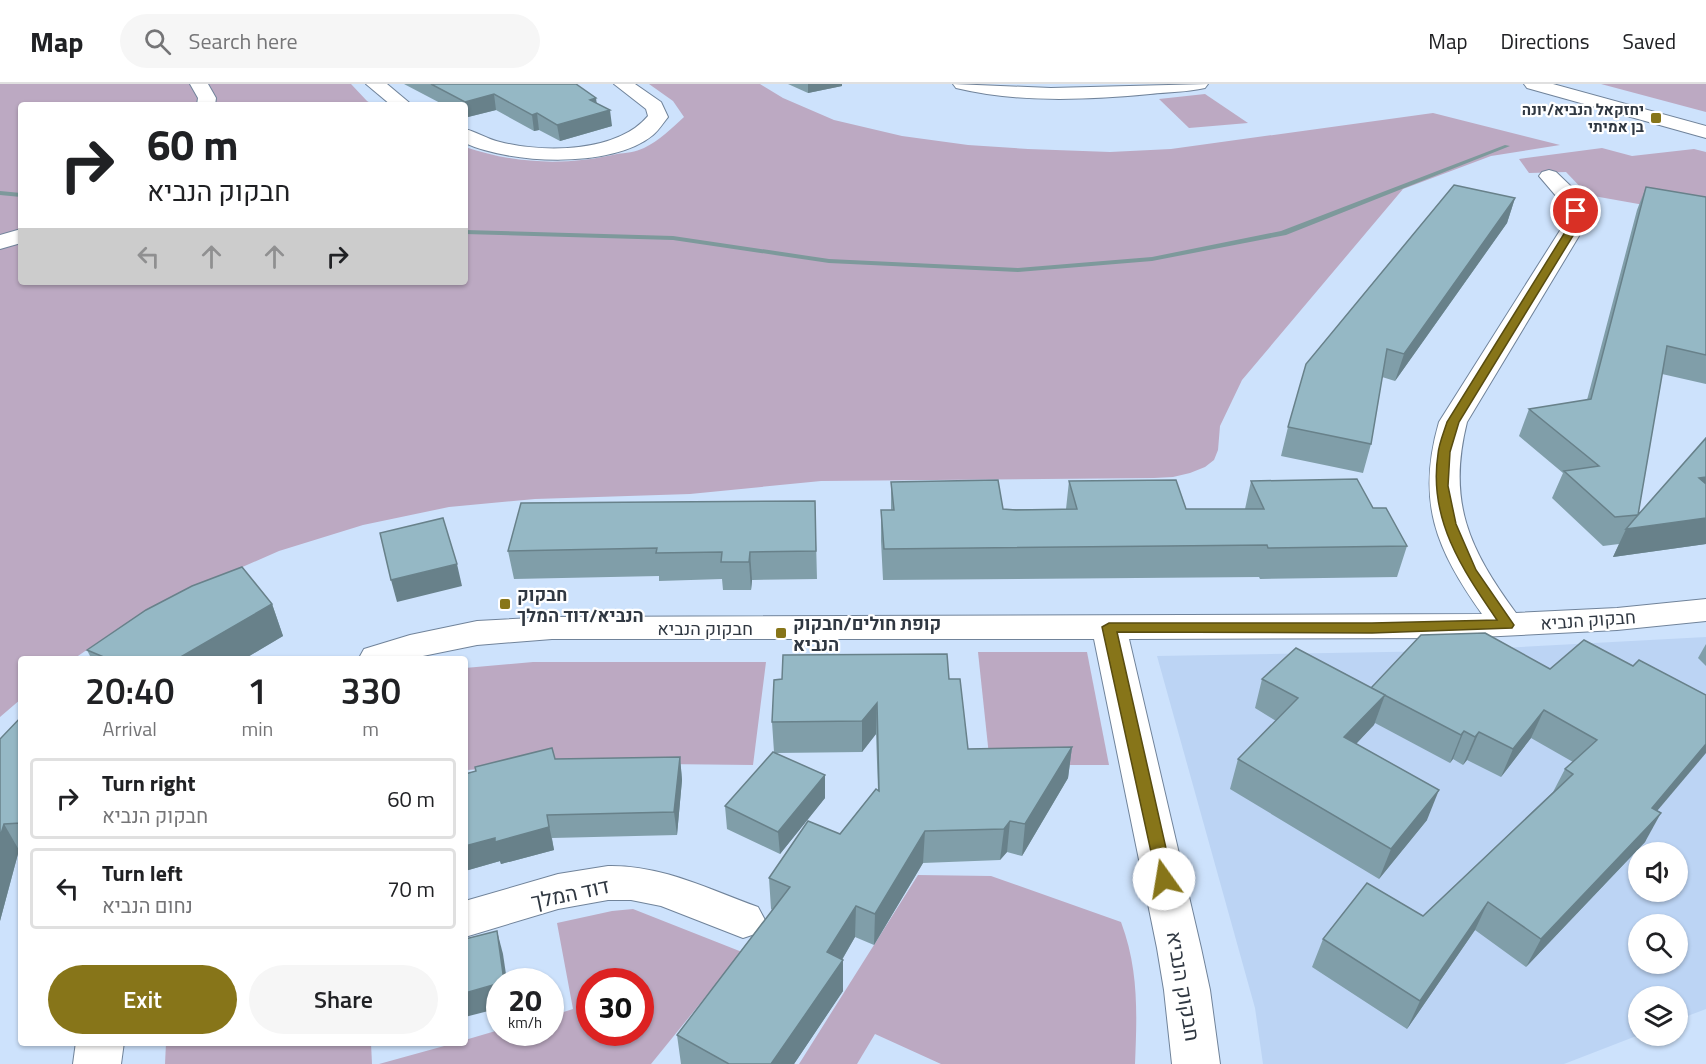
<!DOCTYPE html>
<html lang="en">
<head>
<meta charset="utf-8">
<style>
  body { margin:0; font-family:"Titillium Web",Heebo,sans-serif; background:#f6f6f6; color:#202124; height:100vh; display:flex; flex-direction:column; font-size:22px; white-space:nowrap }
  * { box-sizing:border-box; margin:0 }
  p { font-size:20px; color:#757577 }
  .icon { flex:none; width:33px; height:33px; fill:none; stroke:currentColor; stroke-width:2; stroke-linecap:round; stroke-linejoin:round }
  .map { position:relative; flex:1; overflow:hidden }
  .details { position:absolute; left:18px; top:572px; width:450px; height:390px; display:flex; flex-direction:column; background:#fff; border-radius:6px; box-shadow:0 2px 4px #0004 }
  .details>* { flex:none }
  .hud { position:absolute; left:18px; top:18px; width:450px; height:183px; border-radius:6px; box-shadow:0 2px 4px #0004; background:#fff; color:#202124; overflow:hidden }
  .tools { position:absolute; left:1628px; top:758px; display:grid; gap:12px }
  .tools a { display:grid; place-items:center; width:60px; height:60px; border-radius:50%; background:#fff; box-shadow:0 2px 4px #0004; font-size:30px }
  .speed { position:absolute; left:486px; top:884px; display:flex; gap:12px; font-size:30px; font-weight:700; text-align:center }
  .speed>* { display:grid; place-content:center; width:78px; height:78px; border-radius:50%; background:#fff; box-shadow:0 2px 4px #0004; line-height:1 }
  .speed small { font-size:15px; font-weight:400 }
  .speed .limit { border:9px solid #d22; background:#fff; color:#111 }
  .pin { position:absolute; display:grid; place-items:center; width:51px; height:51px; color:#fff; margin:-26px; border:3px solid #fff; border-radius:50%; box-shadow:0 2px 6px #0007 }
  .me { position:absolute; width:66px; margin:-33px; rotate:347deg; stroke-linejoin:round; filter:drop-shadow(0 0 4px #0008) }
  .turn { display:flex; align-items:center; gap:21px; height:126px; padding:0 30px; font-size:27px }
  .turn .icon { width:78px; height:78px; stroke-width:2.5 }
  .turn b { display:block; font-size:42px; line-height:51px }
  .lanes { display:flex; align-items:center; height:57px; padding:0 30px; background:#0003; justify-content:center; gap:30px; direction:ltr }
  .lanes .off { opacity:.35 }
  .eta { display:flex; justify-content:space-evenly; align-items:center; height:102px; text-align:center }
  .eta b { font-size:36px; font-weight:600; line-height:42px }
  .cta { display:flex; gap:12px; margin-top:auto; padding:12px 30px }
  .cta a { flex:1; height:69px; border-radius:36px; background:#877519; color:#fff; font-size:24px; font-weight:600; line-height:69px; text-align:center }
  .cta a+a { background:#f6f6f6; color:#202124 }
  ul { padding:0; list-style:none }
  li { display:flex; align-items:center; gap:18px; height:81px; margin:0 12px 9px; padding:0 18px; border:3px solid #e0e0e0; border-radius:6px }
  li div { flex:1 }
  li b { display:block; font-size:22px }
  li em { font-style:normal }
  header { display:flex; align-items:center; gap:36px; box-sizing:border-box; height:84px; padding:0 30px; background:#fff; border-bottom:2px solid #e0e0e0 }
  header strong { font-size:28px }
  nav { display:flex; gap:33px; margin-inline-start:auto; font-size:21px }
  .search { width:420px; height:54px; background:#f6f6f6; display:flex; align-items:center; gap:15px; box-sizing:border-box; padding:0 21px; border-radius:33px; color:#757577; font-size:22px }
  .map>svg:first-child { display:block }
</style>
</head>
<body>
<header>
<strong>Map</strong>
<div class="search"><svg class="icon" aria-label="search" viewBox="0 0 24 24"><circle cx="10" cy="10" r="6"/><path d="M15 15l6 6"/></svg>Search here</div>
<nav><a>Map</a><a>Directions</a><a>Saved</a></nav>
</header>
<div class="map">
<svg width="1706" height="980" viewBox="0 0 1706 980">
  <rect width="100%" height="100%" fill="#cde2fc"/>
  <!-- built -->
  <path fill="#bcd4f4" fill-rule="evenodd" d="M1706 553V925L1677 936V912H1638L1639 951 1564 980H1263L1255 924 1157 572 1446 567ZM1638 768H1677V807H1638ZM1638 840H1677V879H1638Z"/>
  <!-- green -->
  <g fill="#bca9c2" fill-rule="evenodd">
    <path d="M0 0H351L367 17 374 21H21V198H465V63C516 80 565 82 617 70 625 69 636 68 644 64 659 57 672 44 684 33L673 17 649 0H760L783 14 834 36 902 52 968 61 1028 65 1110 68 1171 65 1433 29 1560 61 1491 72 1403 105 1242 296 1220 342 1218 366 1214 376 1205 383 1190 389 1173 393 1154 394 821 397 690 410 535 415 449 423 363 441 279 467 197 503 116 546 75 574H21V615L0 633Z"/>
    <path d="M1601 0H1706V28Z"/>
    <path d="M1205 10 1248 39 1189 44 1159 15Z"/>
    <path d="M1602 64 1632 72 1694 65 1706 68V132L1588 111 1566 88 1529 89 1519 75Z"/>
    <path d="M978 568H1087L1109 681H990Z"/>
    <path d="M533 578H766L753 681 570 679 467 686 465 584Z"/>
    <path d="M918 791 991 792 1121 838C1139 886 1137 930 1135 980H941L875 950 857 980H799Z"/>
    <path d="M633 825 742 868 651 980H379L455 959 465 958V956L499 946 500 948H550L551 932 573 925 557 839 612 827ZM590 897H640V948H590Z"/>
    <path d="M166 959H371L372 980H165Z"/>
  </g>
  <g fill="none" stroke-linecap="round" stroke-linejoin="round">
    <!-- stream -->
    <g fill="#7d999b" fill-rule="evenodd">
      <path d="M1505 61 1510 62 1286 151 1152 177 1018 188 829 179 673 156 465 150V146L673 152 829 175 1018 184 1152 173 1281 147Z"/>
      <path d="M0 107 21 109V113L0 111Z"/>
    </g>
    <!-- minor casing -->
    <g stroke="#70839a" stroke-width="2">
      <g id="minor">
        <path d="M190 0H208L216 14 215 21H197L198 14Z"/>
        <path d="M366 0H387L412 21H391Z"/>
        <path d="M614 0H635L661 18 668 33C663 39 659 46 653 51 612 85 511 80 465 59V45C477 48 487 55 500 58 543 69 617 69 648 32L646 25Z"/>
        <path d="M953 0 1051 4 1208 0 1205 4C1188 8 1168 8 1150 10 1086 16 1018 19 956 4Z"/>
        <path d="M1524 0H1553L1706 42V54L1527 4Z"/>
        <path d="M1549 86 1556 88 1581 112 1588 137 1467 338C1447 418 1469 465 1516 529L1617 524 1706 515V537L1617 546 1460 554 1129 555 1201 864 1210 906 1220 980H1172L1164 906 1157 864 1094 555H552L477 561 413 574H359L364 565 410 551 477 537 552 533 1482 530C1436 465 1416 418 1439 338L1566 137 1562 119 1539 92 1542 88Z"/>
        <path d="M21 145V159L0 165V151Z"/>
        <path d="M608 782C662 781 708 805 758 823L765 836 758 849 743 854 661 822 631 816H608L558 825 465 853V817L558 790Z"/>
        <path d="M76 958H124L121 980H73Z"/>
      </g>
    </g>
    <!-- minor -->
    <use href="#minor" fill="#fff" fill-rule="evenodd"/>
  </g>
  <!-- wall -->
  <g fill="#809ea9">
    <path d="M404 0H576L597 19 612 42 560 57 539 46 534 47 496 26 468 33 465 32V21H444Z"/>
    <path d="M788 0H842V2L808 9Z"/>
    <path d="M1646 103 1706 113V300L1662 290 1638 431 1706 354V460L1613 473 1619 460 1603 462 1552 414 1563 389 1519 352 1529 325 1587 316 1637 126Z"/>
    <path d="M1515 114 1507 139 1395 297 1382 293 1371 360 1363 389 1281 372 1288 343Z"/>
    <path d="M1069 397 1186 425H1245L1251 397 1373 424 1407 462 1397 493 1260 495 1259 493 883 496 881 457V426H891V398L1003 425H1066Z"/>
    <path d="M815 417 817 495 752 496 751 506H723L722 495 659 497V492L514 495 508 467Z"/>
    <path d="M272 520 283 552 246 574H91L87 566Z"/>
    <path d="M1706 560V582L1698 574Z"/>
    <path d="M1550 585 1657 727 1645 758 1526 883 1475 846 1407 945 1312 883 1323 855 1423 832 1553 708 1565 685 1573 678 1531 654 1501 693 1467 676 1463 681 1453 675 1450 679 1375 639 1356 660 1427 736 1379 795 1230 705 1238 675 1276 637 1255 624 1262 595 1371 604Z"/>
    <path d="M949 595 968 665 1072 663 1068 694 1022 772 1007 768 1000 776 923 779 874 861 855 853 842 876 843 907 794 980H681L677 951 772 826 771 825 769 794 840 750 878 706 876 650 862 668 776 669 825 714 780 770 727 745 725 722 774 668 772 638Z"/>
    <path d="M21 633V765L19 766 0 837V655Z"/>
    <path d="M680 673 682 696 677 751 552 754 554 766 501 780 500 777 465 787V690L555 675Z"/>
  </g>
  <!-- shaded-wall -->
  <g fill="#68818a">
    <path d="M808 0H842V2L808 9Z"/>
    <path d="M494 10 496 26 468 33 465 18Z"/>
    <path d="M596 14 598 29 610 26 612 42 560 57 557 41 590 16Z"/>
    <path d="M537 29 539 46 534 47 532 31Z"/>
    <path d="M1515 114 1507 139 1395 297 1404 270Z"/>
    <path d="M1706 393V415L1699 394Z"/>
    <path d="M1706 434V460L1613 473 1626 445Z"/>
    <path d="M750 468 752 496 751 506 749 478Z"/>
    <path d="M457 480 462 502 397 518 391 496Z"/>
    <path d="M272 520 283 552 246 574H179Z"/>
    <path d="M1385 611 1374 641 1334 683 1344 653Z"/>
    <path d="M877 619 876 650 862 668V637Z"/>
    <path d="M1544 626 1531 654 1501 693 1513 665Z"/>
    <path d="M1464 647 1453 675 1450 679 1461 651Z"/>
    <path d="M1479 648 1467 676 1463 681 1475 653Z"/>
    <path d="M1706 660V669L1636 752 1652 724Z"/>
    <path d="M1072 663 1068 694 1022 772 1025 740Z"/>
    <path d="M680 673 682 696 677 751 674 728Z"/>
    <path d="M825 691V714L780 770 778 748Z"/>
    <path d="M1439 706 1427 736 1379 795 1391 765Z"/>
    <path d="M1661 729 1645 758 1526 883 1541 855Z"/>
    <path d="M547 731 554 766 501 780 500 777 465 787V762Z"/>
    <path d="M1010 737 1007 768 1000 776 1004 745Z"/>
    <path d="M4 740 19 766 0 837V753Z"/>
    <path d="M925 747 923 779 874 861 875 830Z"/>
    <path d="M1488 818 1475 846 1407 945 1420 917Z"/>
    <path d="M856 822 855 853 837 884 843 876V907L794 980H771L827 868Z"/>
    <path d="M497 847 503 870 507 897H504Z"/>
    <path d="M500 899V924L465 933V909Z"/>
  </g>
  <!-- building -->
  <g fill="#95b8c5" stroke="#68818a" stroke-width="1.5">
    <path d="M431 0H576L596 14 590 16 610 26 557 41 537 29 532 31 494 10 465 18Z"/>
    <path d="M1454 101 1515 114 1404 270 1387 265 1371 360 1288 343 1306 280Z"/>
    <path d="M1646 103 1706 113V271L1667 262 1638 431 1706 354V393L1699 394 1706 400V434L1626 445 1638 431 1615 433 1564 387 1599 382 1529 325 1591 315Z"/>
    <path d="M1357 395 1373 424H1386L1407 462 1268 464 1267 461 884 465 881 426H894L891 398 998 396 1003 425 1016 426 1077 425 1069 397 1176 396 1186 425H1264L1251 397Z"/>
    <path d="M815 417 816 467 750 468 749 478H721L722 468 656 469 657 464 508 467 521 419Z"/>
    <path d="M443 434 457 480 391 496 380 449Z"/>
    <path d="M242 483 272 520 179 574H106L87 566 146 526 192 502Z"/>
    <path d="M1485 549 1550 585 1584 556 1633 582 1639 576 1706 611V660L1652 724 1661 729 1541 855 1488 818 1420 917 1323 855 1367 799 1423 832 1573 690 1565 685 1597 656 1544 626 1513 665 1479 648 1475 653 1464 647 1461 651 1371 604 1421 551Z"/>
    <path d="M1296 564 1385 611 1344 653 1439 706 1391 765 1238 675 1298 614 1262 595Z"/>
    <path d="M947 570 949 595H960L968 665 1072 663 1025 740 1010 737 1004 745 925 747 875 830 856 822 827 868 843 876 771 980H729L677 951 790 803 769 794 808 737 840 750 876 705 879 707 877 619 862 637 772 638 774 596 782 595 783 571Z"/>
    <path d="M21 633V739L4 740 0 753V655Z"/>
    <path d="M552 664 555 675 680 673 674 728 547 731 549 743 495 758V754L465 762V690L476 687 475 683Z"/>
    <path d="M773 668 825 691 778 748 725 722Z"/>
    <path d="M497 847 504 897H500V899L465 909V855Z"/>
  </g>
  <!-- route -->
  <path fill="#877519" stroke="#584c10" stroke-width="1.5" d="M1576 124 1581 127 1582 137 1459 338 1450 368 1448 402 1456 440 1476 486 1514 541 1512 544 1372 549 1117 548 1173 795 1170 800 1164 802 1158 800 1102 543 1109 539H1372L1497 536C1462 485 1428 435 1438 370 1439 359 1444 348 1447 338L1572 137V127Z"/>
  <!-- markers -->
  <g fill="#877519" stroke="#fff" stroke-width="2">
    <rect x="1650" y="28" width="12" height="12" rx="3"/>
    <rect x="499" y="514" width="12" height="12" rx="3"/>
    <rect x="775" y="543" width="12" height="12" rx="3"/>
  </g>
  <g text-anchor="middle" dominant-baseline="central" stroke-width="4.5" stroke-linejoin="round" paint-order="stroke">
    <!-- far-poi labels -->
    <g font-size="15" font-weight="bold" fill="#303842" stroke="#fff" text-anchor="end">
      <text x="1644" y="25">יחזקאל הנביא/יונה<tspan x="1644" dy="17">בן אמיתי</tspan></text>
    </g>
    <!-- poi labels -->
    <g font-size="18" font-weight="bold" fill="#303842" stroke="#fff" text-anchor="start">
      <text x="517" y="510">חבקוק<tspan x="517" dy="21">הנביא/דוד המלך</tspan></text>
      <text x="793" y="539">קופת חולים/חבקוק<tspan x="793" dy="21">הנביא</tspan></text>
    </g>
    <!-- street labels -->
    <g font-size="18" fill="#303842" stroke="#fff">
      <text transform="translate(1588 536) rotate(-4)">חבקוק הנביא</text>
      <text x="705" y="544">חבקוק הנביא</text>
    </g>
    <!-- near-street labels -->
    <g font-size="21" fill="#303842" stroke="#fff">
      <text transform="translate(570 809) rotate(-12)">דוד המלך</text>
      <text transform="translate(1184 902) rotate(80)">חבקוק הנביא</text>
    </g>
  </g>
</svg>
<div class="tools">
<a><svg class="icon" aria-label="sound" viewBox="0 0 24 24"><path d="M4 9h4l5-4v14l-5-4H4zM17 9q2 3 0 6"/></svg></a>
<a><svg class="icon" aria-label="search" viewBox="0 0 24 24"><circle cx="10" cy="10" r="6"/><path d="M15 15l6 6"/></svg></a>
<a><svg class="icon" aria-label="layers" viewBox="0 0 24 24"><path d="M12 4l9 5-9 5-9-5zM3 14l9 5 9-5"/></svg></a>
</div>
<div class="speed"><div>20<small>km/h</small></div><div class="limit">30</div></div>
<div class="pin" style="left:1576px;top:127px;background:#d93025"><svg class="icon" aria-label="arrive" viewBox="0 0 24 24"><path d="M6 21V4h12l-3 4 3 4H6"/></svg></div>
<svg class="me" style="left:1164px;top:795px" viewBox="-20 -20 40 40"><circle r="19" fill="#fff"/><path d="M0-13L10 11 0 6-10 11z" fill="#877519"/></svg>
<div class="hud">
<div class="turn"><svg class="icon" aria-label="right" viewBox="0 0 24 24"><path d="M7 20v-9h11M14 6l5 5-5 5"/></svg><div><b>60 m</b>חבקוק הנביא</div></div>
<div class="lanes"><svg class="icon off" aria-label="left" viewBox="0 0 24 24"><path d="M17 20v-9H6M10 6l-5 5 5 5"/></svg><svg class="icon off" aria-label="ahead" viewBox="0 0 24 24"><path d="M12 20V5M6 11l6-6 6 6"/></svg><svg class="icon off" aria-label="ahead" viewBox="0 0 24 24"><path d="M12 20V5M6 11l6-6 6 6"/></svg><svg class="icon" aria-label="right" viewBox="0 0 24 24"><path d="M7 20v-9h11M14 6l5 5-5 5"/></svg></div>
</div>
<section class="details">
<div class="eta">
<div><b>20:40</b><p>Arrival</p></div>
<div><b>1</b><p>min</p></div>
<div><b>330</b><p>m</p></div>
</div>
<ul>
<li><svg class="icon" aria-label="right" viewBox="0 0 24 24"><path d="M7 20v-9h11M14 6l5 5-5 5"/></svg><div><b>Turn right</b><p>חבקוק הנביא</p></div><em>60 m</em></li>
<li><svg class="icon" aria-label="left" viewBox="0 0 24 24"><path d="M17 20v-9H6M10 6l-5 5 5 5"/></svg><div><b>Turn left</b><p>נחום הנביא</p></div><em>70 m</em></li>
</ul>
<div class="cta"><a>Exit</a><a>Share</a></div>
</section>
</div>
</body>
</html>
